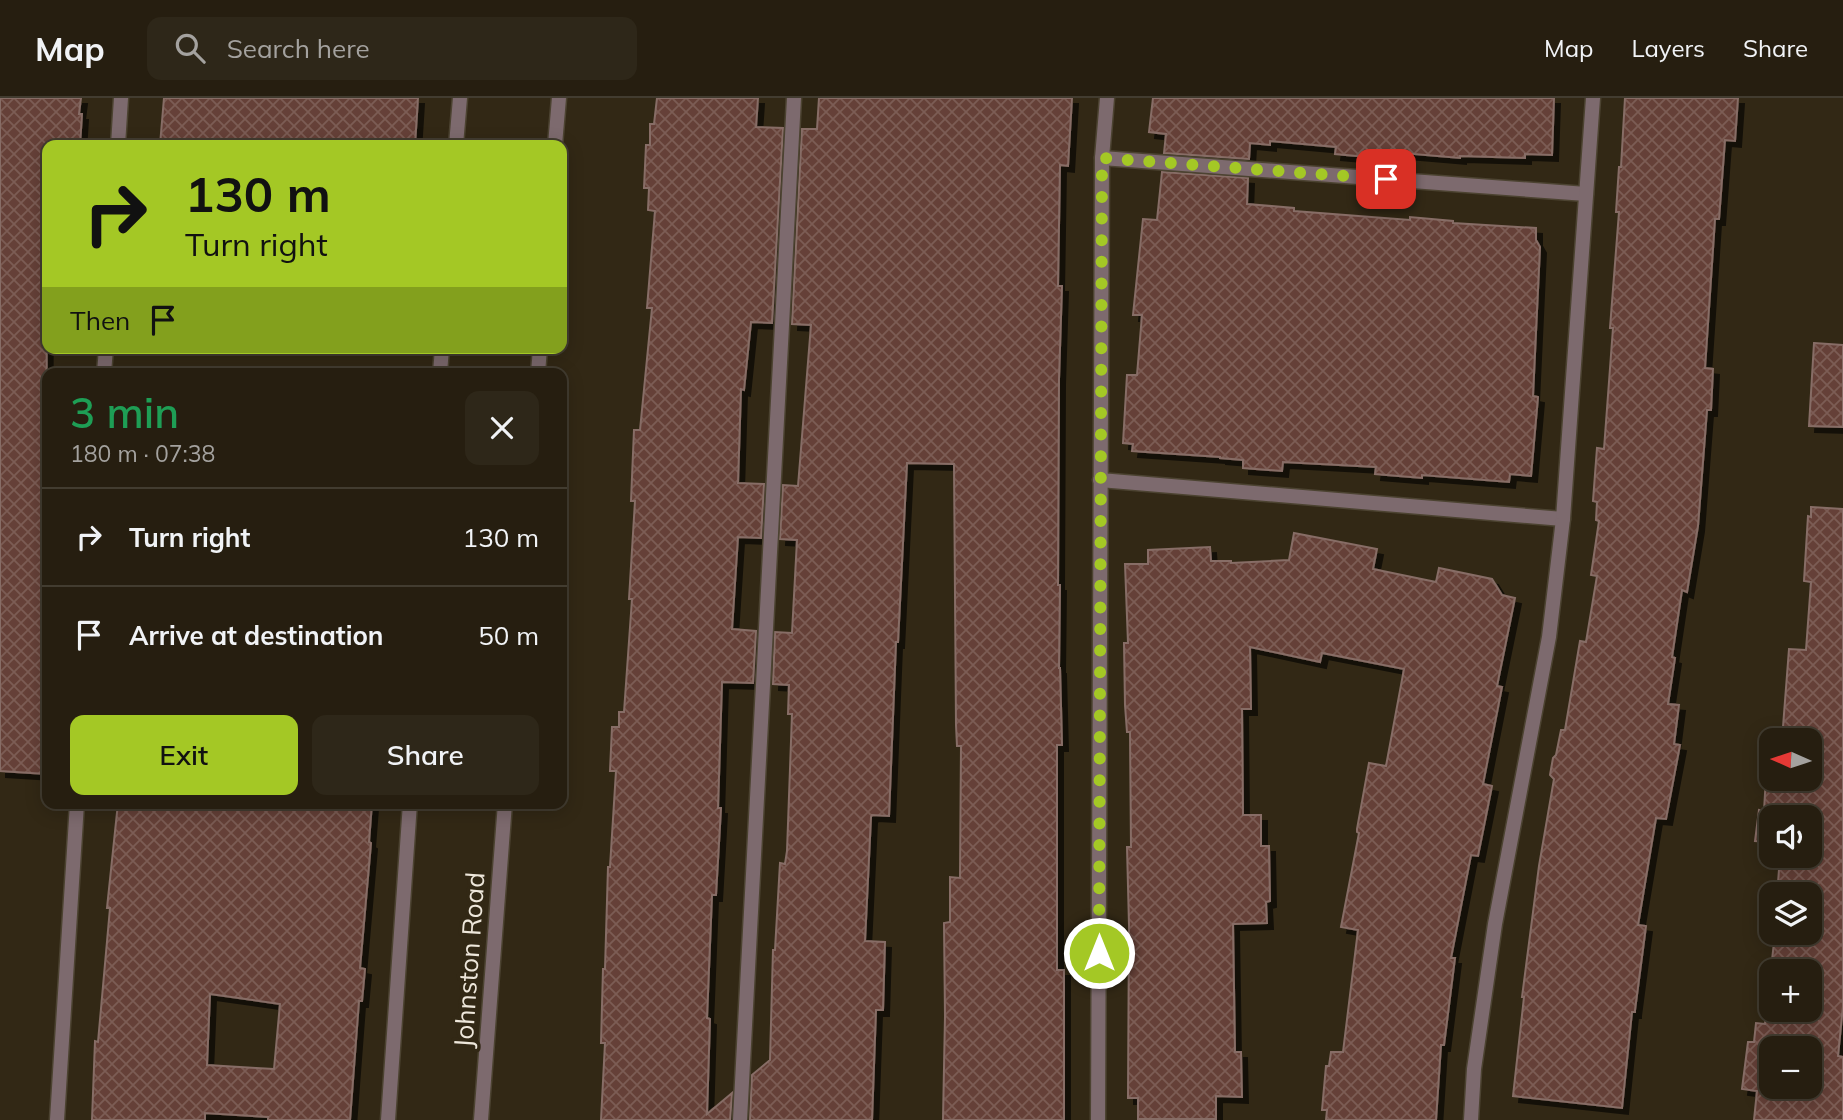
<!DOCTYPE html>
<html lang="en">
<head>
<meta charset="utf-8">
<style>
  body { margin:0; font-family:Mulish,sans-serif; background:#2e2719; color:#f1f3f6; height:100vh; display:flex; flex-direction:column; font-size:26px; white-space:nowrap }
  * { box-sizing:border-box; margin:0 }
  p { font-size:23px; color:#a4a29f }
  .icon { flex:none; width:38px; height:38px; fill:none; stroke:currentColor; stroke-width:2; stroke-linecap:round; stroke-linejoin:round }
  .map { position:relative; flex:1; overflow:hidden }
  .drawer { position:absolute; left:42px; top:270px; width:525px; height:441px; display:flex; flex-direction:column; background:#261e10; border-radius:14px; box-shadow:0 4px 18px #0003,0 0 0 2px #423c30 }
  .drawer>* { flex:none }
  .top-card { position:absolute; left:42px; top:42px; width:525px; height:214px; border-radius:14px; box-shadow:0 4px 18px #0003,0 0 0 2px #423c30; background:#a4c825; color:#111; overflow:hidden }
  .needle { width:46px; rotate:273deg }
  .buttons { position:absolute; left:1759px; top:630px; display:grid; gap:14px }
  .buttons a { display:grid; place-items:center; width:63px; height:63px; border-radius:14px; background:#261e10; box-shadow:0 4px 18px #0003,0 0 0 2px #423c30; font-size:35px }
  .pin { position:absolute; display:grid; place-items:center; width:60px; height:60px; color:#fff; margin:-30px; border-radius:14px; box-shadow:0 4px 10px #0006 }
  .me { position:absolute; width:77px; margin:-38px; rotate:0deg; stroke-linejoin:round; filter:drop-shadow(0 0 5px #0008) }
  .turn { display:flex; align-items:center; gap:24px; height:147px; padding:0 28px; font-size:32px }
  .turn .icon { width:91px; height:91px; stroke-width:2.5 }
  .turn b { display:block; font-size:49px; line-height:60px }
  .then { display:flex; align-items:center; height:66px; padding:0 28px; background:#0003; gap:14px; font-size:26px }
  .round { display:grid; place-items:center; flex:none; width:74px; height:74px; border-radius:14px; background:#2e2719 }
  .headline { display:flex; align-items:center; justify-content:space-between; height:119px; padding:0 28px }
  h1 { font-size:42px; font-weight:600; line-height:52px; color:#1e9e55 }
  .cta { display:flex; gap:14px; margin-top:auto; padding:14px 28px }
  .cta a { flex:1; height:80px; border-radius:14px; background:#a4c825; color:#111; font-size:28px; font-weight:600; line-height:80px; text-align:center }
  .cta a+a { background:#2e2719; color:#f1f3f6 }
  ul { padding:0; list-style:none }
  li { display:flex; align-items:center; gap:21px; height:98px; padding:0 28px; border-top:2px solid #423c30 }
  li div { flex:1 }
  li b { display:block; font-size:26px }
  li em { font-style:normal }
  header { display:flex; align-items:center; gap:42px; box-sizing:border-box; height:98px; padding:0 35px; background:#261e10; border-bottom:2px solid #423c30 }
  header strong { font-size:33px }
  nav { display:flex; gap:38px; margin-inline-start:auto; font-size:24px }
  .search { width:490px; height:63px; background:#2e2719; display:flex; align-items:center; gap:18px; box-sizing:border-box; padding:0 24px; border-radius:14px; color:#a4a29f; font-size:26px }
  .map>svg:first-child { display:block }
</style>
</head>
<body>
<header>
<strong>Map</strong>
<div class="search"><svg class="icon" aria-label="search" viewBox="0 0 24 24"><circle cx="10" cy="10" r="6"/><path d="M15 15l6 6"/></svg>Search here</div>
<nav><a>Map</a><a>Layers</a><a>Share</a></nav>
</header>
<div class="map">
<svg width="1843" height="1022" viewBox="0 0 1843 1022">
  <defs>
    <pattern id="building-cross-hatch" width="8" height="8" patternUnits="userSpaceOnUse" patternTransform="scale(1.75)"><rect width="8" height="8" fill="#654138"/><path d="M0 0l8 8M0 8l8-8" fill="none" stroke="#7b5c54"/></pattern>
    <filter id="shadow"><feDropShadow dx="6" dy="6" stdDeviation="0" flood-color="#0009"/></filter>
  </defs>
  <rect width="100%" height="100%" fill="#322815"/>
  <!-- building -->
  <g fill="url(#building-cross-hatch)" stroke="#876d66" stroke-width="2" fill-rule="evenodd" filter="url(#shadow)">
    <path d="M0 0H81L79 16H82L80 47H47L46 676 0 673Z"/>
    <path d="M164 0H418L415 47H160Z"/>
    <path d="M657 0H758L756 29 783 30 772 225 751 224 744 292 741 291 738 385 764 386 761 440 738 439 732 531 756 533 753 585 722 584 718 710H721L716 797H712L707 920 710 921 707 1016 732 995 730 1022H601L605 945H601L603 871H605L608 769H610L616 673H610L612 629H619V614H624L632 501H629L635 403H631L634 332H640L652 210H647L655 113 648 112 649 90H644L646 47H650V26H654Z"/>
    <path d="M819 0H1072L1068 68 1060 67 1058 188H1062L1059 281 1058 487H1060L1059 570H1060L1062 647H1057V872H1064V1022H943L945 918 944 825 950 824V779L960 780 961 648H957L956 627 954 366 907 365 898 544H896L889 718 872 717 871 719 865 843 885 844 883 912H876L872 1022H750L752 977 770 962 773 852H775L780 765 785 766 787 753 792 616H788L789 587 773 586 775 534 792 535 797 442 780 441 783 387 798 388 811 227 792 226 802 31H817Z"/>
    <path d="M1153 0H1554L1552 57 1525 56V60L1460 58V60L1379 53 1378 60 1335 56 1336 49 1270 43V47L1250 45 1249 61 1164 55 1166 36 1149 34Z"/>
    <path d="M1625 0H1738L1735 43 1725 42 1719 121H1715L1705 270 1713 271 1711 312H1707L1698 428 1687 494 1682 492 1672 559 1675 560 1668 606 1679 607 1674 646 1680 647 1666 721 1656 720 1638 827 1646 828 1635 912V914H1632L1622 1010 1513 998 1524 899H1522L1539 768 1554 681 1550 677 1553 660 1556 657 1561 632H1565L1580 543 1586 544 1597 478 1591 477 1599 423 1596 422 1597 404 1593 403 1597 350 1604 351 1613 230H1610L1619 114H1616L1619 69H1621Z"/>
    <path d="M1162 74 1248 80 1247 106 1294 110V113L1410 122V119L1453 123V125L1536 130V142L1540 149 1533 298 1538 299 1531 378 1510 376 1509 384 1422 377V380L1375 376 1376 369 1283 364 1282 373 1243 370V362L1220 360V359L1132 353 1133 346 1123 345 1127 277H1137L1142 217H1133L1143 121 1157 122Z"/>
    <path d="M1814 245 1843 247V329L1809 328Z"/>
    <path d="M1811 409 1843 411V908L1838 958 1843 959V1022H1754L1757 993 1742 991 1748 944H1754L1756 925 1765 926 1775 835H1810V796H1779L1781 785H1778L1780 758H1810V719H1771V744L1755 743 1759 712 1764 713 1768 644H1771V681H1810V642H1782L1789 551 1806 552 1811 484 1804 483 1808 418 1811 419ZM1771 873H1810V912H1771ZM1771 950H1810V989H1771Z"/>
    <path d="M1294 435 1377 451 1373 471 1436 484 1439 470 1492 481 1502 497 1515 500 1497 588 1502 589 1483 686 1492 688 1478 758 1471 757 1451 860H1455L1444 947H1441L1436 1022H1326L1327 1012H1322L1326 968H1329L1331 954H1343L1358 832 1341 829 1359 735 1357 734V731L1369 665 1386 668 1404 571 1322 555 1320 564 1250 549 1251 611H1242L1243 717H1261V748H1269L1270 803 1266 804 1267 825 1233 826 1235 954H1241L1242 999 1216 998V1021H1138V1000H1128L1129 827 1127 749H1131L1130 634H1127L1125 607 1124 545H1128L1125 466H1148V452L1210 449 1211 463H1231V465L1289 462Z"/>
    <path d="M118 705H372L369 744 371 745 360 870 365 871 362 903H359L350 1022H268V1019L205 1015V1022H92L95 943 98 944 110 810H107ZM210 896 280 906 274 971 207 967Z"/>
  </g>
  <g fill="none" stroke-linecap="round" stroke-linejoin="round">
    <!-- minor casing -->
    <g stroke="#4c4331" stroke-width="17">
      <g id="minor">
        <path d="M118 47 121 0"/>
        <path d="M456 47 460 0"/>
        <path d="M555 47 559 0"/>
        <path d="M1102 60 1586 96"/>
        <path d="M104 275 106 250"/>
        <path d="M440 275 442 250"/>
        <path d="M538 275 540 250"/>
        <path d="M1100 382 1563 421"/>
        <path d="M57 1022 77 705"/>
        <path d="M388 1022 410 705"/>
        <path d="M481 1022 505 705"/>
        <path d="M740 1022 794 0"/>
        <path d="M1098 1022 1102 60 1107 0"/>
        <path d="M1471 1022 1474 971 1495 826 1549 539 1563 421 1593 0"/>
      </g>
    </g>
    <!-- minor -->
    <use href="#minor" stroke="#7d6a6e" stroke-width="14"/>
  </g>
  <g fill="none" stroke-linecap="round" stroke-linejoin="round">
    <!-- route -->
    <path stroke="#a4c825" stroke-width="12" stroke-dasharray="0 21.6" d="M1099 855 1102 60 1386 81"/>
  </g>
  <g text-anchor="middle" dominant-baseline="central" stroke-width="7" stroke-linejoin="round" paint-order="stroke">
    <!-- street labels -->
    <g font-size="26" fill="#eee7db" stroke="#322815">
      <text transform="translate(469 862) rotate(-86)">Johnston Road</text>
    </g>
  </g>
</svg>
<div class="buttons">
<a><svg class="needle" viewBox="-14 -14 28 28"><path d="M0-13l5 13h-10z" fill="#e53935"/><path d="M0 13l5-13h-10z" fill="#a4a29f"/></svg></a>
<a><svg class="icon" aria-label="sound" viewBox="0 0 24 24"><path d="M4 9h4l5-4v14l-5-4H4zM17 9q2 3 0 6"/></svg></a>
<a><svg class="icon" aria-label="layers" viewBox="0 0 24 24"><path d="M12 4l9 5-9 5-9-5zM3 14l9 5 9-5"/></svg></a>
<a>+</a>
<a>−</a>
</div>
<div class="pin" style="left:1386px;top:81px;background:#d93025"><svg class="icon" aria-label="arrive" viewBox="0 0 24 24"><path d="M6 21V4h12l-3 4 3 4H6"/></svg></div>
<svg class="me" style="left:1099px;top:855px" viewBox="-20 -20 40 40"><circle r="17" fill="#a4c825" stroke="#fff" stroke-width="3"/><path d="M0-11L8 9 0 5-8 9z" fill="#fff"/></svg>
<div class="top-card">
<div class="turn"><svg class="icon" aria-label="right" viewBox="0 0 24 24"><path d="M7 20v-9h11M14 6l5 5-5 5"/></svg><div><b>130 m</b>Turn right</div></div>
<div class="then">Then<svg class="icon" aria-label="arrive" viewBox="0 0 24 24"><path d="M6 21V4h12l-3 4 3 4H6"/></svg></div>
</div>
<section class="drawer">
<div class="headline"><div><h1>3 min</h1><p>180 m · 07:38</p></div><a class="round"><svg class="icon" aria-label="close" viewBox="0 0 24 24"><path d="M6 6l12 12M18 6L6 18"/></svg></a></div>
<ul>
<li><svg class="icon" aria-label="right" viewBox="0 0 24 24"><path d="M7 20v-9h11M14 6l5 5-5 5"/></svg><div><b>Turn right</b></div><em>130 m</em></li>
<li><svg class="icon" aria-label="arrive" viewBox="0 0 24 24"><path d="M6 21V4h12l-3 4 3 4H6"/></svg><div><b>Arrive at destination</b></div><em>50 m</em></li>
</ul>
<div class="cta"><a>Exit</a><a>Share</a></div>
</section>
</div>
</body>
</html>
